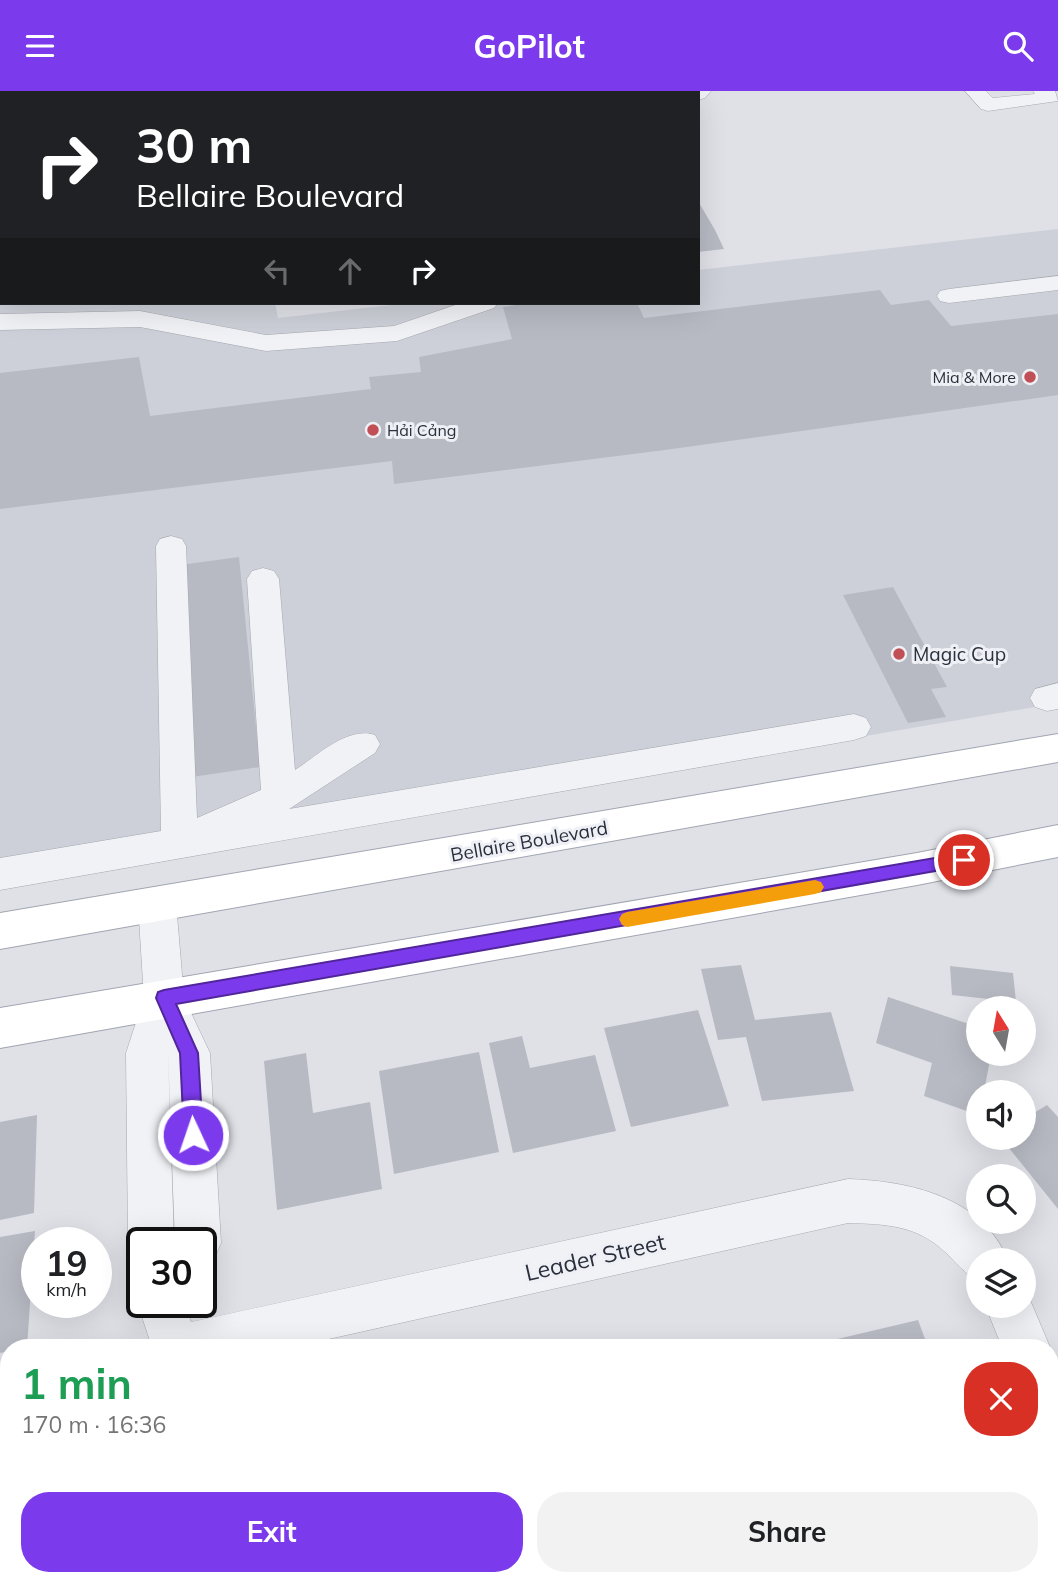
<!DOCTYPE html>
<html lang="en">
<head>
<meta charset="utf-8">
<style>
  body { margin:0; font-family:Mulish,sans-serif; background:#f2f2f2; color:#202124; height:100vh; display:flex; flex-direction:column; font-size:26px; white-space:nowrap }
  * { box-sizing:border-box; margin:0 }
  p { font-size:23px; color:#757577 }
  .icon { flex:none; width:38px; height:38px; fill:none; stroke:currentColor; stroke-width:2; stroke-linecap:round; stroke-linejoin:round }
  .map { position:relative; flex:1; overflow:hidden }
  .panel { position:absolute; left:0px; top:1248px; width:1059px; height:247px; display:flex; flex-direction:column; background:#fff; border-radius:28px 28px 0 0; box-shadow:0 7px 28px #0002 }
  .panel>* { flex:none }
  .banner { position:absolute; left:0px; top:0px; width:700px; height:214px; box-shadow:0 7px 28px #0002; background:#202124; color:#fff; overflow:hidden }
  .needle { width:46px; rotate:349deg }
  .tools { position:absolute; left:966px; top:905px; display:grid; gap:14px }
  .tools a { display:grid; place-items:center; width:70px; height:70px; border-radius:50%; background:#fff; box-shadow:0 7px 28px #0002; font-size:35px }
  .speed { position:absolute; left:21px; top:1136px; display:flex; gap:14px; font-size:35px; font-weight:700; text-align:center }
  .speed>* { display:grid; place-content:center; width:91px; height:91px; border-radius:50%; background:#fff; box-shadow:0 7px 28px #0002; line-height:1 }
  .speed small { font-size:18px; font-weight:400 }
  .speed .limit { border:4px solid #111; border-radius:10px; background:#fff; color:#111 }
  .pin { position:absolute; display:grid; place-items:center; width:60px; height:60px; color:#fff; margin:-30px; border:4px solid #fff; border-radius:50%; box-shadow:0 2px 7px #0007 }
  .me { position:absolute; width:77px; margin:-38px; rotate:357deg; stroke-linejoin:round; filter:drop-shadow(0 0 5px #0008) }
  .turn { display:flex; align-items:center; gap:24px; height:147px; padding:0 21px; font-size:32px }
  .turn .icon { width:91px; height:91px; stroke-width:2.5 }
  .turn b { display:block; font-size:49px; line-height:60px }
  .lanes { display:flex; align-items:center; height:66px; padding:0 21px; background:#0003; justify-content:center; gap:35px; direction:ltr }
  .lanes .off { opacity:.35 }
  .round { display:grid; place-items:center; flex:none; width:74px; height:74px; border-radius:28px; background:#f2f2f2 }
  .overview { display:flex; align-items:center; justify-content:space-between; height:119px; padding:0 21px }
  h1 { font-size:42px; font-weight:700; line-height:52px; color:#1e9e55 }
  .primary-button { display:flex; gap:14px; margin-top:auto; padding:14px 21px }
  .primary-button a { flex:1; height:80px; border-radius:28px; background:#7c3aed; color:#fff; font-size:28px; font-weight:700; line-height:80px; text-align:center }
  .primary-button a+a { background:#f2f2f2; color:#202124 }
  header { display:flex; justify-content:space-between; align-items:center; height:91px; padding:0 21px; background:#7c3aed; color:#fff; font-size:32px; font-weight:700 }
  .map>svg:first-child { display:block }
</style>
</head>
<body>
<header><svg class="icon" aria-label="menu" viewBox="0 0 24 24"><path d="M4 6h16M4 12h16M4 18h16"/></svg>GoPilot<svg class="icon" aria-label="search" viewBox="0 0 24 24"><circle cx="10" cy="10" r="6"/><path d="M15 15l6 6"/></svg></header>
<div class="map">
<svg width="1058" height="1493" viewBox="0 0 1058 1493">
  <rect width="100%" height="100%" fill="#dfe1e7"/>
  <!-- built -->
  <path fill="#cdd0d8" d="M1058 138V612L0 793V201L2 212H275L278 227 409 212H698V179Z"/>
  <!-- building -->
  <g fill="#b7bac3">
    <path d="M698 110 715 139 724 158 698 161Z"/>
    <path d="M880 199 891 214 929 209 951 235 1058 223V304L665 359 394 393 392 370 0 418V282L139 266 150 325 371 298 369 286 421 281 419 266 512 248 503 216 530 212H637L644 227Z"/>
    <path d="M239 466 260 676 192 686 180 474Z"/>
    <path d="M893 496 947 596 931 598 946 626 908 632 843 504Z"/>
    <path d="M741 874 755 929 831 921 854 1000 762 1010 746 946 718 949 701 878Z"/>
    <path d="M950 875 1013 882 1016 911 952 904Z"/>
    <path d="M888 906 978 936 975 957 978 959V962L991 963 984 1001H978V1024L924 1005 932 972 876 952Z"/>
    <path d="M698 919 729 1015 631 1036 604 937Z"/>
    <path d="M522 945 530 977 595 964 616 1040 513 1062 489 952Z"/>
    <path d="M479 961 499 1061 394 1083 379 980Z"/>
    <path d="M306 962 313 1022 370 1011 382 1098 277 1119 264 970Z"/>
    <path d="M1047 1014 1058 1026V1118L1000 1046H1024V1028Z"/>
    <path d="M37 1024 34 1122 0 1129V1031Z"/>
    <path d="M35 1140 27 1256H9V1260L0 1262V1146Z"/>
    <path d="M918 1229 928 1256H813L812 1254Z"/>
    <path d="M9 1322V1443L0 1444V1324Z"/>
  </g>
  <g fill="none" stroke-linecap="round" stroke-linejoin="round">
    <!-- minor casing -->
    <g stroke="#a5a8b0" stroke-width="1">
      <g id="minor">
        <path d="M258 0H278L279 2H259Z"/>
        <path d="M534 0H554L555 2H535Z"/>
        <path d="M599 0H619L620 2H600Z"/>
        <path d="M690 0H711L705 7 698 9V2H689Z"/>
        <path d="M965 0H986L993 7 1035 3 1033 0H1055L1058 10 988 20 981 18Z"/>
        <rect x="0" y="71" width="2" height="14"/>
        <path d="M1058 185V199L949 212 940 210 937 205 940 200 949 198Z"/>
        <path d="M461 212H498L494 217 397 250 266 260 140 236 0 239V223L140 220 266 244 394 235Z"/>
        <path d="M171 445 182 448 186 455 197 727 261 699 247 488 252 480 263 477 274 480 279 488 295 679C317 665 348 635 375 644L380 653 375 662 289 718 854 623 866 627 871 636 866 645 854 649 0 799V767L161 740 156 455 160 448Z"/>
        <path d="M1058 592V618L1047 620 1035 616 1030 607 1035 598Z"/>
        <path d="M157 796 170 801 176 812 184 907 210 962 221 1152 214 1168 201 1173V1152H175L168 961 174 1152H142V1171L135 1168 128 1152 126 962 144 907 138 812 144 801Z"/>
        <path d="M848 1088C910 1090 982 1106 1008 1169H978V1189C964 1183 956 1171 945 1161 917 1134 885 1133 848 1132L293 1256H152L137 1211 142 1198V1211H183L191 1231Z"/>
        <path d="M1025 1197 1050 1256H1002L985 1214H1024Z"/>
        <path d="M1050 1287 1058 1291V1356L1050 1352Z"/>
        <path d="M152 1486H204L205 1493H151Z"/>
      </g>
    </g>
    <!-- major casing -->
    <g stroke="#a0a5b1" stroke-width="2">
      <g id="major">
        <path d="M1058 643V671L0 858V822Z"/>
        <path d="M1058 734V766L917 794 0 957V917L917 762Z"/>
      </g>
    </g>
    <!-- minor -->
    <use href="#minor" fill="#f1f2f6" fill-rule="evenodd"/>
    <!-- major -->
    <use href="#major" fill="#fff" fill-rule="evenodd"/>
  </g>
  <!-- route -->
  <path fill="#7c3aed" stroke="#51269a" stroke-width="2" d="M964 762 970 764 972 769 970 774 964 775 176 913 198 962 203 1044 200 1050 193 1053 187 1050 184 1044 180 962 156 907 158 901 164 899Z"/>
  <!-- slow -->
  <path fill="#f59e0b" d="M815 789 821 791 824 796 821 801 815 803 627 836 622 834 619 828 622 823 627 821Z"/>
  <!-- markers -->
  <g fill="#c05056" stroke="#eef0f5" stroke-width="2.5">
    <circle cx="1030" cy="286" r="7"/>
    <circle cx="373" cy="339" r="7"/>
    <circle cx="899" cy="563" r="7"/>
  </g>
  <g text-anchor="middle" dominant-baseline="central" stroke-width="6" stroke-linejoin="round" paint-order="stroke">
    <!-- far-poi labels -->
    <g font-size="16" fill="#2a2f3c" stroke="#eef0f5" text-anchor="end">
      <text x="1016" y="286">Mia &amp; More</text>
      <text x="387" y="339" text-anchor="start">Hải Cảng</text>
    </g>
    <!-- poi labels -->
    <g font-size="19" fill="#2a2f3c" stroke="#eef0f5" text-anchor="start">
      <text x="913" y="563">Magic Cup</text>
    </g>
    <!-- street labels -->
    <g font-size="19" fill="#2a2f3c" stroke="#eef0f5">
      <text transform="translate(529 750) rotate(-10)">Bellaire Boulevard</text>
    </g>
    <!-- near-street labels -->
    <g font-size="23" fill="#2a2f3c" stroke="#eef0f5">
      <text transform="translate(595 1166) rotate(-13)">Leader Street</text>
    </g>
  </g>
</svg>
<div class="tools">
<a><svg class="needle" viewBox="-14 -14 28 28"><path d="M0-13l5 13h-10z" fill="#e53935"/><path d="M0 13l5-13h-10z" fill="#757577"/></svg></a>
<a><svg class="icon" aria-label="sound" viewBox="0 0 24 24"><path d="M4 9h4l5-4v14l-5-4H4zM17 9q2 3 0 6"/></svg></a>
<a><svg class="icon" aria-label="search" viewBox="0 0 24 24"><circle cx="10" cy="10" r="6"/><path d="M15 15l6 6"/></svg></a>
<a><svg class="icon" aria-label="layers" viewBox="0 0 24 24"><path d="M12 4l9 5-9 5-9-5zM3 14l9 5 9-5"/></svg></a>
</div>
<div class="speed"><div>19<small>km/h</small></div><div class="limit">30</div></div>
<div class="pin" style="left:964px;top:769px;background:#d93025"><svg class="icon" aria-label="arrive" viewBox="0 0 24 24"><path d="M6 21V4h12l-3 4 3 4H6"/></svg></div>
<svg class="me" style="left:193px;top:1044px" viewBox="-20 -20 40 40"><circle r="17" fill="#7c3aed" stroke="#fff" stroke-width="3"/><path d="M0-11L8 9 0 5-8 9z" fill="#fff"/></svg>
<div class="banner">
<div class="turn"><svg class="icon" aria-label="right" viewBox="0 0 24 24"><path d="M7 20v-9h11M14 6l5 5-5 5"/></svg><div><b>30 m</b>Bellaire Boulevard</div></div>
<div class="lanes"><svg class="icon off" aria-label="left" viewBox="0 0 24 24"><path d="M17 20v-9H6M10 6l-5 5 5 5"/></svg><svg class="icon off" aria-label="ahead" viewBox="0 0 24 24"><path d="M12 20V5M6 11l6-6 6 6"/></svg><svg class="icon" aria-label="right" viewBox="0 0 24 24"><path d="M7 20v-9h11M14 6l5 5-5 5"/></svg></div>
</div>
<section class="panel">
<div class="overview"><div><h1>1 min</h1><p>170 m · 16:36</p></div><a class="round" style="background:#d93025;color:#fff"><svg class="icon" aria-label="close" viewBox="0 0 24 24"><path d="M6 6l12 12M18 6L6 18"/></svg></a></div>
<div class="primary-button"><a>Exit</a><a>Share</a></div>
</section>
</div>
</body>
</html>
